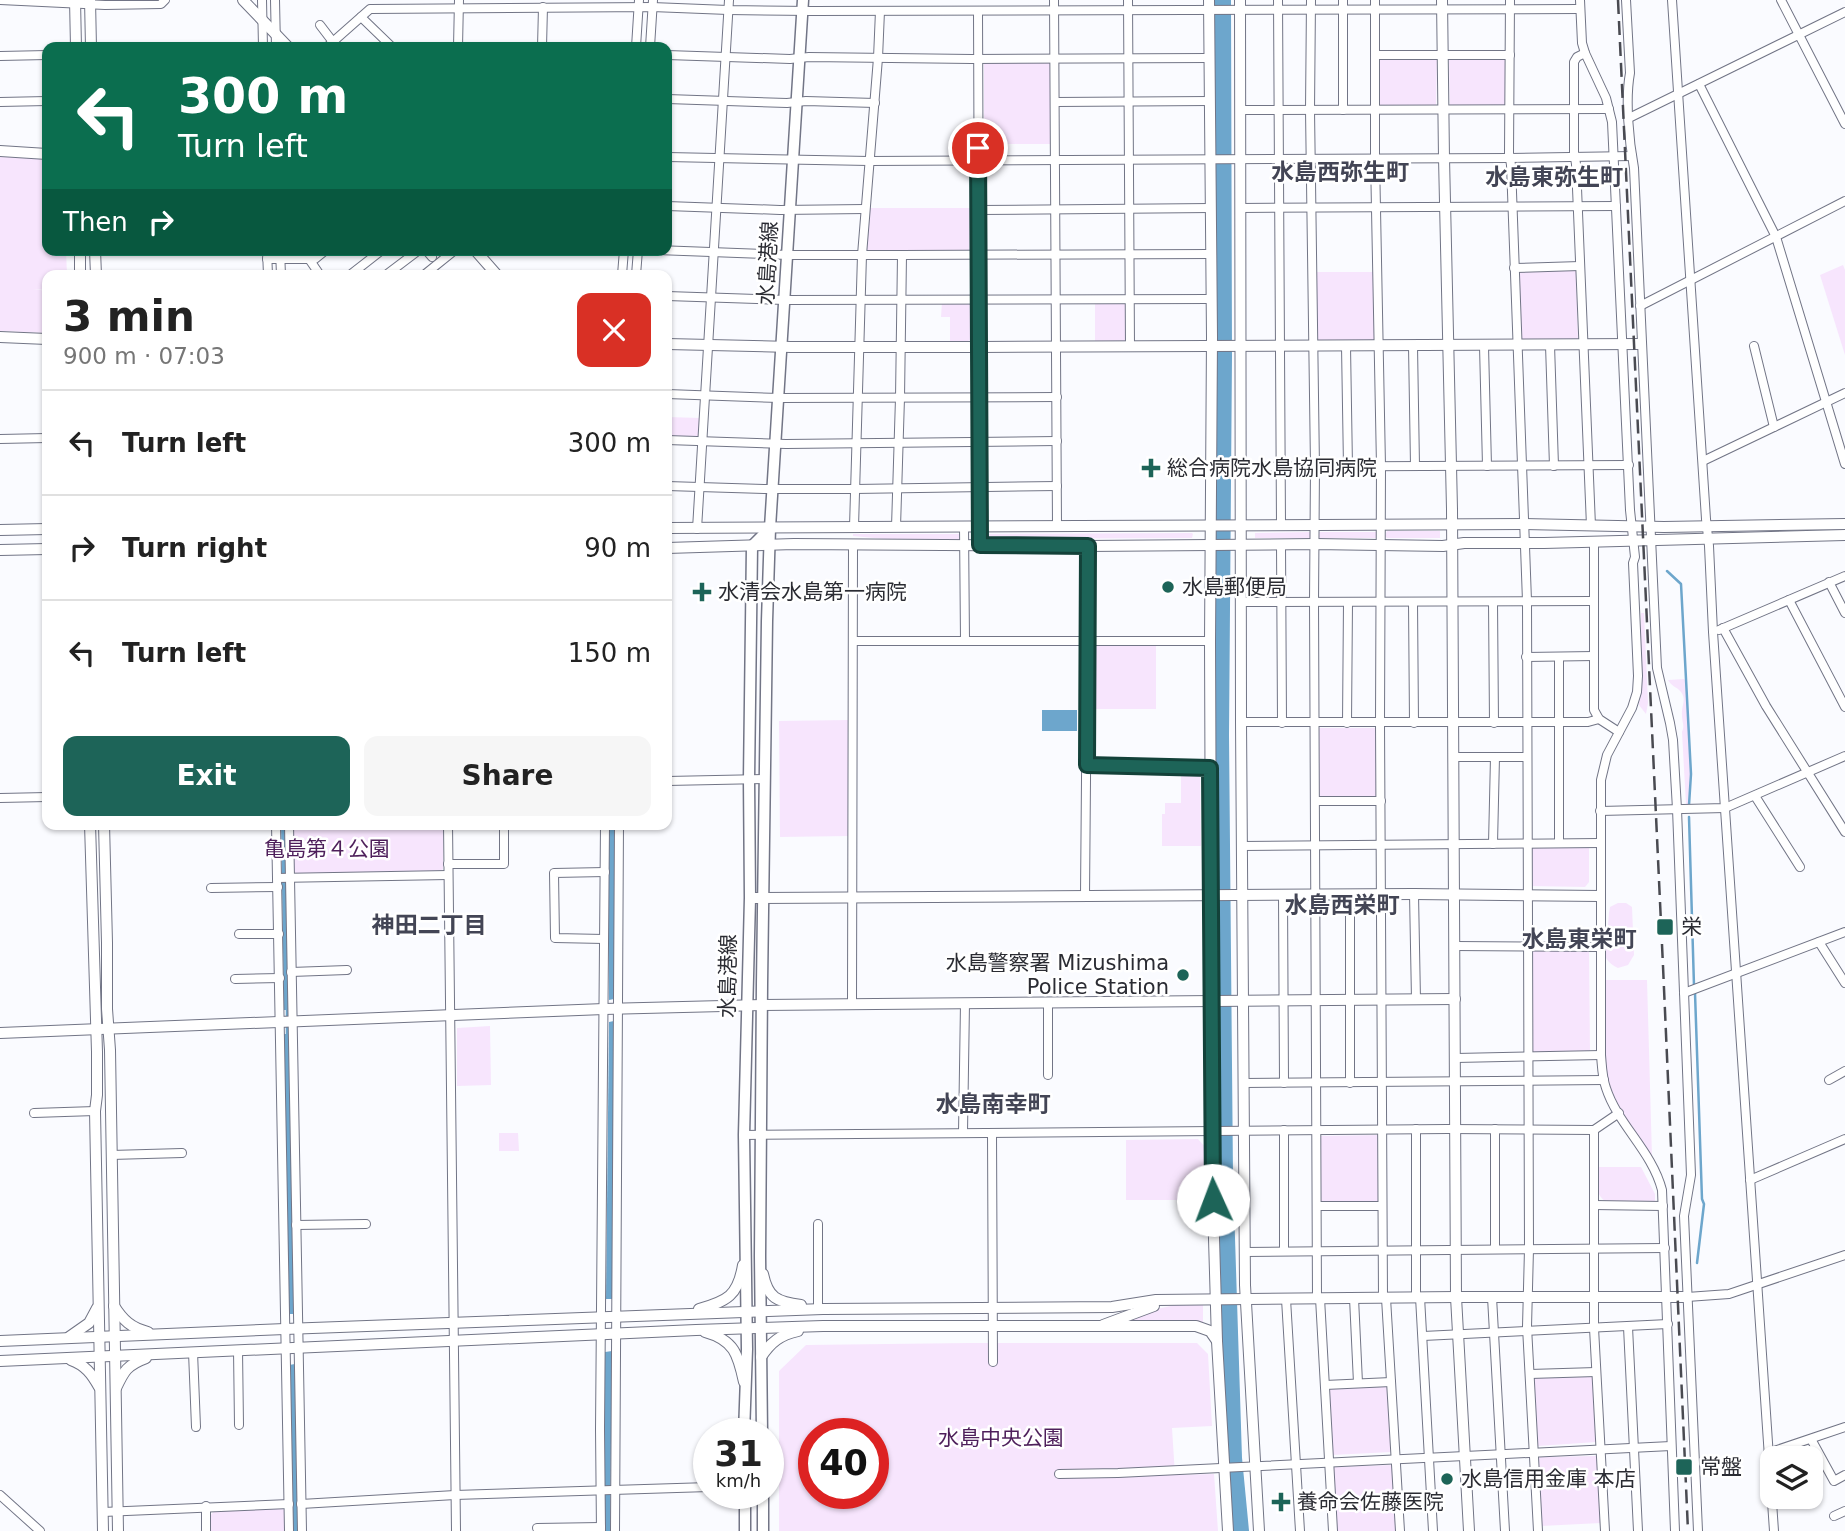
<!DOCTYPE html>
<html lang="en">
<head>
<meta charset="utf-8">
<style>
  body { margin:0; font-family:"DejaVu Sans","Noto Sans JP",sans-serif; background:#f6f6f6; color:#222; height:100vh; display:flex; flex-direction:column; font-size:26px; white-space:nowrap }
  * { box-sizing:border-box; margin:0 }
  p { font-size:23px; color:#767676 }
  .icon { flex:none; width:38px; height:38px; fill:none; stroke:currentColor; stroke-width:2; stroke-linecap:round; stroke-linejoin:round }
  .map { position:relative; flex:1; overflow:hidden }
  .panel { position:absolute; left:42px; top:270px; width:630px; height:560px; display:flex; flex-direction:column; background:#fff; border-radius:14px; box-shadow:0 2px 5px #0004 }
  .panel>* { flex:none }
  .hud { position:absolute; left:42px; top:42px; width:630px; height:214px; border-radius:14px; box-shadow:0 2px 5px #0004; background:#0b6e4f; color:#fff; overflow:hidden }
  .tools { position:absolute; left:1760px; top:1446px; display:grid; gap:14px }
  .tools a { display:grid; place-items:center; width:63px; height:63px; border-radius:14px; background:#fff; box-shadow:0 2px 5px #0004; font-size:35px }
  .speed { position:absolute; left:693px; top:1418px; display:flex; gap:14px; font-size:35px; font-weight:700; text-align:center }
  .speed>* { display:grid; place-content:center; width:91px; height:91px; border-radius:50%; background:#fff; box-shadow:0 2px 5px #0004; line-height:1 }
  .speed small { font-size:18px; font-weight:400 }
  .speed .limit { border:10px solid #d22; background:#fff; color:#111 }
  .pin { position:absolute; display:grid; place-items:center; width:60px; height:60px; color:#fff; margin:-30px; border:4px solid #fff; border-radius:50%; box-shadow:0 2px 7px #0007 }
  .me { position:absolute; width:77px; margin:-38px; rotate:358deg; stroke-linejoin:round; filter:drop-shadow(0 0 5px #0008) }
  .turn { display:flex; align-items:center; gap:24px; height:147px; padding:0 21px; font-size:32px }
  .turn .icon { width:91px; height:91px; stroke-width:2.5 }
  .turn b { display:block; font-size:49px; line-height:60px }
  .then { display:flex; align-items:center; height:66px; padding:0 21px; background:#0003; gap:14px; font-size:26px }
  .round { display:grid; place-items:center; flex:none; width:74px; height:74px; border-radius:14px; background:#f6f6f6 }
  .overview { display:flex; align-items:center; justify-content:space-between; height:119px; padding:0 21px }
  h1 { font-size:42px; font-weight:700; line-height:52px }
  .cta { display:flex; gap:14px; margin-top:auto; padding:14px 21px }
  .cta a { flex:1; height:80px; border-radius:14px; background:#1d6458; color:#fff; font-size:28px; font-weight:700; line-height:80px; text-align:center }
  .cta a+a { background:#f6f6f6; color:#222 }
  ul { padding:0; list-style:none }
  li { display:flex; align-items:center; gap:21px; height:105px; padding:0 21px; border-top:2px solid #e0e0e0 }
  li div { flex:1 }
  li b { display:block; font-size:26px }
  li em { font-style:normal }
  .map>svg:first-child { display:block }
</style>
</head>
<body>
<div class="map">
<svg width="1845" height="1531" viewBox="0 0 1845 1531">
  <rect width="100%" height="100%" fill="#fafbff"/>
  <!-- green -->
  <g fill="#f7e5fd" fill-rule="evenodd">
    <path d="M1505 57 1506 59 1505 107H1450L1449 59Z"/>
    <path d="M1379 58 1437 59 1436 107 1379 106Z"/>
    <path d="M984 61H1052L1053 144H984Z"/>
    <path d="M0 156 47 159V250H66L67 275H47V290L33 289 47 291V333L0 331Z"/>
    <path d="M868 208H973V251L865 250Z"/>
    <path d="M1843 265 1845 270V355L1820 275Z"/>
    <path d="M1518 270 1576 271 1578 340 1520 339Z"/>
    <rect x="1315" y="272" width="59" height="68"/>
    <path d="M942 302H974V337L968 341 950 342V317H941Z"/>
    <path d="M1095 302H1128V341L1095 342Z"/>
    <path d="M667 417 700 418 699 438 667 437Z"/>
    <path d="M1387 531H1440V538H1387L1385 536Z"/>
    <path d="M1310 532 1311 534 1310 538H1255V533Z"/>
    <path d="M1320 532H1378L1377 538H1320L1318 536V533Z"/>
    <path d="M1192 533 1193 534 1192 538 986 539 985 537 986 534Z"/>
    <path d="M853 534H959V540L885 539 853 536Z"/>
    <path d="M1641 613H1644L1648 703 1646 714 1639 705 1642 669 1641 645Z"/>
    <path d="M1095 644H1156V709H1090V647Z"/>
    <path d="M1684 679 1686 681 1690 774 1688 805H1686L1682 732C1685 725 1682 723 1682 715 1681 706 1687 700 1681 692 1676 686 1672 687 1668 680Z"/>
    <path d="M849 720 850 836 780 837 779 721Z"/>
    <path d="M1319 728H1377L1376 798H1318Z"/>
    <path d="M1181 772H1200L1201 846H1162V814H1165V803H1181Z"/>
    <path d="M293 824H443V869L439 872 299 875 294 872Z"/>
    <path d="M1530 847H1589V882L1585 887 1530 886Z"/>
    <path d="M1618 903H1626L1632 907 1634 955 1628 965 1618 968C1599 959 1605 947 1607 931 1609 923 1608 915 1610 907Z"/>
    <path d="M1532 949 1589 950 1590 1052 1531 1053Z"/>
    <path d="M1605 980H1647L1652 1157C1634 1130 1612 1103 1606 1070Z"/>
    <path d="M490 1026 491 1085 457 1086V1028Z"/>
    <path d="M499 1133H518L519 1151H499Z"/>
    <path d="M1379 1135V1202L1320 1203V1136Z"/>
    <path d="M1198 1139 1205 1147 1204 1200H1126V1140Z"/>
    <path d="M1597 1167H1641L1655 1194V1201H1605C1594 1193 1597 1180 1597 1167Z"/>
    <path d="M1175 1305H1203V1323L1126 1325 1125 1321 1153 1310Z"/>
    <path d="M969 1343H1197L1208 1354 1212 1426 1172 1428 1175 1475 1214 1474 1218 1531H779V1371L806 1345ZM814 1433H873V1493H814Z"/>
    <path d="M1592 1375 1596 1442 1538 1446 1534 1377Z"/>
    <path d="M1388 1385 1391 1452 1332 1455 1327 1387Z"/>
    <path d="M1597 1456 1601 1523 1541 1526 1538 1457Z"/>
    <path d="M1392 1465 1396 1531H1337L1333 1467Z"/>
    <path d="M280 1507 285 1511V1531H210V1516L215 1510Z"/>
  </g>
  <!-- water -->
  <g fill="#6da6cc">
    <rect x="1042" y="710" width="35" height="21"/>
    <path d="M281 824H286L289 1010H284Z"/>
    <path d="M609 824H614V999L609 1000Z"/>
    <path d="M614 1021 613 1299H606L609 1022Z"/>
    <path d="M284 1034H289L294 1314H289Z"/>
    <path d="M612 1351 610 1531H605V1352Z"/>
    <path d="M295 1364 298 1531H293L289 1365Z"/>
  </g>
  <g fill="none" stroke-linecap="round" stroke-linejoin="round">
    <!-- stream -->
    <g stroke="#6da6cc" stroke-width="2.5">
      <path d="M1227 0 1228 343"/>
      <path d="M1227 522 1228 350"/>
      <path d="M1227 543V528"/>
      <path d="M1226 549 1228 893"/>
      <path d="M1667 571 1681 584 1691 774 1689 805"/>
      <path d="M1689 817 1694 986"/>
      <path d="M1228 899V998"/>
      <path d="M1695 993 1702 1199 1704 1204 1697 1263"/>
      <path d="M1228 1004V1127"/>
      <path d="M287 1034V1010"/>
      <path d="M1229 1134 1234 1295"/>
      <path d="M1235 1302 1240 1457 1247 1531"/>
    </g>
    <!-- river -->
    <path stroke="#6da6cc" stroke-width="18" d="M1222 0 1223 356 1220 735 1224 1175 1233 1458 1240 1531"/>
    <!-- minor casing -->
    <g stroke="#727586" stroke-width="10">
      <g id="minor">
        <path d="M0 0 105 5 161 4 165 0"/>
        <path d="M262 0 263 47"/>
        <path d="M275 0 276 47"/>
        <path d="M1054 0 1057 526"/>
        <path d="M1128 0 1130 347"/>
        <path d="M1278 0 1281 525"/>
        <path d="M1311 0 1310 110 1315 467 1314 602 1317 1298"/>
        <path d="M1343 0V110"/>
        <path d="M1375 0V158L1381 466 1380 723 1383 1298"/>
        <path d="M1510 0 1509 153 1511 165 1527 601 1529 1249 1527 1327 1538 1531"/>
        <path d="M1580 0 1582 43 1585 53 1606 98 1612 122 1630 510 1635 557 1633 563 1638 676 1637 692 1632 708 1607 755 1601 780V1055C1602 1066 1602 1077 1606 1088 1618 1125 1652 1151 1662 1190L1675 1531"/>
        <path d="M1626 0 1630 73C1625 100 1629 141 1634 168L1657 668 1670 723 1673 740 1677 809 1691 1175 1684 1216 1698 1531"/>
        <path d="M1672 0 1706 519 1709 546 1713 632 1774 1531"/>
        <path d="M1781 0 1845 124"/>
        <path d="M978 11 980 545"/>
        <path d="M361 17 392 47"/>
        <path d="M320 25 333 42"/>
        <path d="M327 47 370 9 652 7 728 10 812 11 1580 9"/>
        <path d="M458 47 459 0"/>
        <path d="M542 47 543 7"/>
        <path d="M636 47 639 0"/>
        <path d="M650 47 653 0"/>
        <path d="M1585 53 1577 57 1574 62V152L1576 164 1591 526"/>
        <path d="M667 55 790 59 809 57 972 59 1210 58"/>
        <path d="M1375 55H1510"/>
        <path d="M0 56 47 55"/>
        <path d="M1699 84 1776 237 1845 464"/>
        <path d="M667 99 787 103 806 101 875 103"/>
        <path d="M0 102 47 101"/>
        <path d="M1055 102 1210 101"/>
        <path d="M1240 110 1609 109"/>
        <path d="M1629 118 1845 12"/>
        <path d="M667 157 869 161 1510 158 1632 156"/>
        <path d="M667 206 780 210 865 209"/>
        <path d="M1240 208 1616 206"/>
        <path d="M979 210 1211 208"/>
        <path d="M267 250 268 275"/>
        <path d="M280 250 281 275"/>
        <path d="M426 250 432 257"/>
        <path d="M657 250 788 255H902L900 398 896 527"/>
        <path d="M902 255 1211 254"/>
        <path d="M267 259H315L326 250"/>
        <path d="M309 259 320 275"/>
        <path d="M1514 268 1580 266"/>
        <path d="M350 275 382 250"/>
        <path d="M386 275 419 250"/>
        <path d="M424 275 455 250"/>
        <path d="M622 275 624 250"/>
        <path d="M636 275 638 250"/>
        <path d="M667 296 785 300 1211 299"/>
        <path d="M1640 306 1845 201"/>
        <path d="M1550 345 1554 466"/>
        <path d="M1346 346 1348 467"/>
        <path d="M1413 346 1415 466"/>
        <path d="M1484 346 1487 466"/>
        <path d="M1754 346 1774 427"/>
        <path d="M667 394 779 398 1057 397"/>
        <path d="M0 439 47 438"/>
        <path d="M667 440 786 444 1057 441"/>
        <path d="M1703 461 1845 393"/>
        <path d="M1242 467 1629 465"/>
        <path d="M667 486 765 489H855L1057 486"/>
        <path d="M854 527 862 255 878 58 880 11"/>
        <path d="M964 527 965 641"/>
        <path d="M697 529 729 0"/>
        <path d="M1594 541V710L1599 719 1619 732"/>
        <path d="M1281 544 1282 723"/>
        <path d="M1829 582 1845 613"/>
        <path d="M1789 600 1845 707"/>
        <path d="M1241 602 1594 601"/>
        <path d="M1413 602 1414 723"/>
        <path d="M1493 602 1494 723"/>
        <path d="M1723 628 1766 706 1845 832"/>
        <path d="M1719 630 1845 576"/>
        <path d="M853 641H1210"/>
        <path d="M1526 657 1594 656"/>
        <path d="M1241 722H1588L1599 719"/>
        <path d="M1347 723 1348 602"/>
        <path d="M1453 757H1526"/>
        <path d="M1087 765 1210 768"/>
        <path d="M667 781 765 779"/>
        <path d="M1755 796 1800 867"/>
        <path d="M0 798 47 797"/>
        <path d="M1315 801H1381"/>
        <path d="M1600 811 1725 808 1845 756"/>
        <path d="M276 824 289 1531"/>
        <path d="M289 824 302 1531"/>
        <path d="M448 824 456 1531"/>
        <path d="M1559 843V657"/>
        <path d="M1493 844 1495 757"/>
        <path d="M1242 846 1600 843"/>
        <path d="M448 864H504V830"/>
        <path d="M277 878 448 875"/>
        <path d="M211 888 278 887"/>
        <path d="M1414 894 1416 1000"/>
        <path d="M1283 895 1284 1083"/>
        <path d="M1350 895V1083"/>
        <path d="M1085 896 1088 546"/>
        <path d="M239 934H279"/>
        <path d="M604 939 555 938 554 873 605 872"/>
        <path d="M1819 942 1845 983"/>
        <path d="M1455 946 1600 947"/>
        <path d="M291 972 347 970"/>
        <path d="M235 979 280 978"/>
        <path d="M1684 993 1845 932"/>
        <path d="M852 1003 853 545"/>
        <path d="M1456 1058 1601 1055"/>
        <path d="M1048 1075V1002"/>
        <path d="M1829 1080 1845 1071"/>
        <path d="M1244 1083 1604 1080"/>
        <path d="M34 1113 95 1111"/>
        <path d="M1416 1129V1297"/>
        <path d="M1594 1130V1328L1605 1531"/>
        <path d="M963 1133 965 1003"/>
        <path d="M992 1133 993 1362"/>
        <path d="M744 1135 1448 1129 1594 1130 1619 1113"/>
        <path d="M111 1155 182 1153"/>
        <path d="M1750 1180 1845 1139"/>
        <path d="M1594 1205 1663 1206"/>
        <path d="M1317 1206H1382"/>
        <path d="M296 1225 366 1224"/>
        <path d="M1495 1249V1129"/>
        <path d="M1284 1251V1130"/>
        <path d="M1245 1252 1665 1248"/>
        <path d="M1420 1297 1433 1531"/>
        <path d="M1492 1297 1505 1531"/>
        <path d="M1687 1297 1729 1294 1845 1255"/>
        <path d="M1320 1298 1333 1531"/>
        <path d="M1354 1298 1358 1383"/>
        <path d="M1386 1298 1400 1531"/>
        <path d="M1286 1299 1300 1531"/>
        <path d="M818 1308V1224"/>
        <path d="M1628 1327 1638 1531"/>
        <path d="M1423 1336 1668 1324"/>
        <path d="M238 1350 239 1425"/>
        <path d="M193 1352 196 1427"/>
        <path d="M1530 1374 1596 1372"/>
        <path d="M1325 1385 1391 1382"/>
        <path d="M1811 1439 1834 1481 1845 1475"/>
        <path d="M1768 1453 1845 1427"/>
        <path d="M1059 1474 1118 1473 1671 1446"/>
        <path d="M0 1495 40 1531"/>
        <path d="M301 1504 455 1495 709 1487"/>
        <path d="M206 1506V1531"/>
        <path d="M103 1512 289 1504"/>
        <path d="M1834 1516 1845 1511"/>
        <path d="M537 1528 601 1527"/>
        <path d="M601 1531 600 1429 605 824"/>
        <path d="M615 1531 619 824"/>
      </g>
    </g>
    <!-- tertiary casing -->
    <g stroke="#727586" stroke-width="12">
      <g id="tertiary">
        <path d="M75 0 76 47"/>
        <path d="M90 0 91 47"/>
        <path d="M243 0 288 47"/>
        <path d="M1209 0 1212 337 1210 641 1212 1170 1217 1341 1228 1531"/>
        <path d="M1240 0 1241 722 1245 1285 1259 1531"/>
        <path d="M1442 0 1444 158 1452 509 1456 1297 1469 1531"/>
        <path d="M0 151 47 154"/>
        <path d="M80 250V275"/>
        <path d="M95 250 96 275"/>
        <path d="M475 250 497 275"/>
        <path d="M0 337 47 339"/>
        <path d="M667 344 791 347H980L1641 344"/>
        <path d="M667 528 1523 524 1664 527 1845 524"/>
        <path d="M0 530 47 529"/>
        <path d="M667 548 794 544 1088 546 1315 544 1443 546 1464 543H1544L1845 535"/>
        <path d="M0 550 47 549"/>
        <path d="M90 824 97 1052V1095L95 1111 103 1531"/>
        <path d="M104 824 107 943V1009L110 1050 118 1531"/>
        <path d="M750 898 1414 894 1600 896"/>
        <path d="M0 1033 604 1009 762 1005 1455 999"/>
        <path d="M763 1274C768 1298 777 1302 801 1305"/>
        <path d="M114 1306C123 1320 131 1328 148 1332"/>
        <path d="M699 1309C727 1301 738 1296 743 1265"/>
        <path d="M1103 1325 1154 1306"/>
        <path d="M705 1332C734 1340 738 1354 744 1382"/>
        <path d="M69 1337 89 1323 97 1308"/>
        <path d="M0 1341 285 1329 823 1309 1112 1307 1156 1300 1456 1297H1687"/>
        <path d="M761 1357C771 1342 780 1335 798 1331"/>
        <path d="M71 1360C85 1365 92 1374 99 1387"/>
        <path d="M0 1361 696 1330 823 1326H1196L1210 1331 1217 1341"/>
        <path d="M116 1388C124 1371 127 1365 146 1358"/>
      </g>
    </g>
    <!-- secondary casing -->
    <g stroke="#727586" stroke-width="13">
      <g id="secondary">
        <path d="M744 1433 747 1349 744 1135 750 898 749 779 752 546 770 528"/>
        <path d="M762 1433 760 1256 762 984 767 621 770 528 803 0"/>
        <path d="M745 1493V1531"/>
        <path d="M763 1493V1531"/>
      </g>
    </g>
    <!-- minor -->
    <use href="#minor" stroke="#fff" stroke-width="8"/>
    <!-- tertiary -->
    <use href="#tertiary" stroke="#fff" stroke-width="10"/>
    <!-- secondary -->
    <use href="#secondary" stroke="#fff" stroke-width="10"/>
    <!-- rail -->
    <path stroke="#494a51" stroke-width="2.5" stroke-dasharray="14 7" stroke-linecap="butt" d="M1618 0 1663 966 1688 1531"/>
  </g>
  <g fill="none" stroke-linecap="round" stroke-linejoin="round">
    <!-- route casing -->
    <g stroke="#134139" stroke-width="18">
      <path id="route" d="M978 148 980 545 1088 546 1087 765 1210 768 1213 1200"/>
    </g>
    <!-- route -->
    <use href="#route" stroke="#1d6458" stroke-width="12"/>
  </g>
  <!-- markers -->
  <g fill="#1d6458" stroke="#fff" stroke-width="2.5">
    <path d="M1147.5 457.5h7v7h7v7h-7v7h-7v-7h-7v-7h7z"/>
    <circle cx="1168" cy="587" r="7"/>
    <path d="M698.5 581.5h7v7h7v7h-7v7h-7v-7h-7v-7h7z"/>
    <rect x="1656" y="918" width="18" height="18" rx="3.5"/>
    <circle cx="1183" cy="975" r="7"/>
    <rect x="1675" y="1458" width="18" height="18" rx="3.5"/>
    <circle cx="1447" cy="1479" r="7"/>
    <path d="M1277.5 1491.5h7v7h7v7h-7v7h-7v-7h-7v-7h7z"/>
  </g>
  <g text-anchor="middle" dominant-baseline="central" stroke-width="5" stroke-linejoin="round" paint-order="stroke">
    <!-- street labels -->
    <g font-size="21" fill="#2b2c33" stroke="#fff">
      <text transform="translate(768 263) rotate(-87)">水島港線</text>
      <text transform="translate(728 976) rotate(-89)">水島港線</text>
    </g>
    <!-- poi labels -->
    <g font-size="21" fill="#2b2c33" stroke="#fff" text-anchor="start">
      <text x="1167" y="468">総合病院水島協同病院</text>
      <text x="1182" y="587">水島郵便局</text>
      <text x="718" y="592">水清会水島第一病院</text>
      <text x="1681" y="927">栄</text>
      <text x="1169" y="963" text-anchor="end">水島警察署 Mizushima<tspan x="1169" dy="24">Police Station</tspan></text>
      <text x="1700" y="1467">常盤</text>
      <text x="1461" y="1479">水島信用金庫 本店</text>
      <text x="1297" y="1502">養命会佐藤医院</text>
    </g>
    <!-- park labels -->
    <g font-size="21" fill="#4e1f5b" stroke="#fff">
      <text x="327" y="849">亀島第４公園</text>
      <text x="1001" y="1438">水島中央公園</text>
    </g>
    <!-- neighbourhood labels -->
    <g font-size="23" font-weight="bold" fill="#434555" stroke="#fff">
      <text x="1340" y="172">水島西弥生町</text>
      <text x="1554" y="177">水島東弥生町</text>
      <text x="1342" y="905">水島西栄町</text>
      <text x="429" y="925">神田二丁目</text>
      <text x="1579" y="939">水島東栄町</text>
      <text x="993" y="1104">水島南幸町</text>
    </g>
  </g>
</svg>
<div class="tools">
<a><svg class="icon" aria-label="layers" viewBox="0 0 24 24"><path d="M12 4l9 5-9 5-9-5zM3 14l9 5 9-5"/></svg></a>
</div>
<div class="speed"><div>31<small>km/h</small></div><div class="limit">40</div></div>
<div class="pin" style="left:978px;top:148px;background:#d93025"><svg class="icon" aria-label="arrive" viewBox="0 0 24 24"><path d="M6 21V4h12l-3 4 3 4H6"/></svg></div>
<svg class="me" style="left:1213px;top:1200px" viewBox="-20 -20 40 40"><circle r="19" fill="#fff"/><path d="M0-13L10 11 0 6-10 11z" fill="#1d6458"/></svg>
<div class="hud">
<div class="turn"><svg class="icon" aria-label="left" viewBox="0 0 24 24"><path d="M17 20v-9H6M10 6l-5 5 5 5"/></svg><div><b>300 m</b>Turn left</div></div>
<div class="then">Then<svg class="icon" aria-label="right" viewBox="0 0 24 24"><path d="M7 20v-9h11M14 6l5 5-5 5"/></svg></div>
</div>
<section class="panel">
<div class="overview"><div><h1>3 min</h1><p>900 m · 07:03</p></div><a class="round" style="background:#d93025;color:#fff"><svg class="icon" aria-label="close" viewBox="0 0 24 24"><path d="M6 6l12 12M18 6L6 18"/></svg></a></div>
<ul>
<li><svg class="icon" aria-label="left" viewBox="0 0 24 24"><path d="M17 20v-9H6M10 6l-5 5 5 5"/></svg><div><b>Turn left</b></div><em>300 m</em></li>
<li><svg class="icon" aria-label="right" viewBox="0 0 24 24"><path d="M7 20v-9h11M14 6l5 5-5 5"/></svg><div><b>Turn right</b></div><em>90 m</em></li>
<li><svg class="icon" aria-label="left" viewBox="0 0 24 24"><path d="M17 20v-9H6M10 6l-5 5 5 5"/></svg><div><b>Turn left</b></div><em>150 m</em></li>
</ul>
<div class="cta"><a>Exit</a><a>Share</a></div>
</section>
</div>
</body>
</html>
